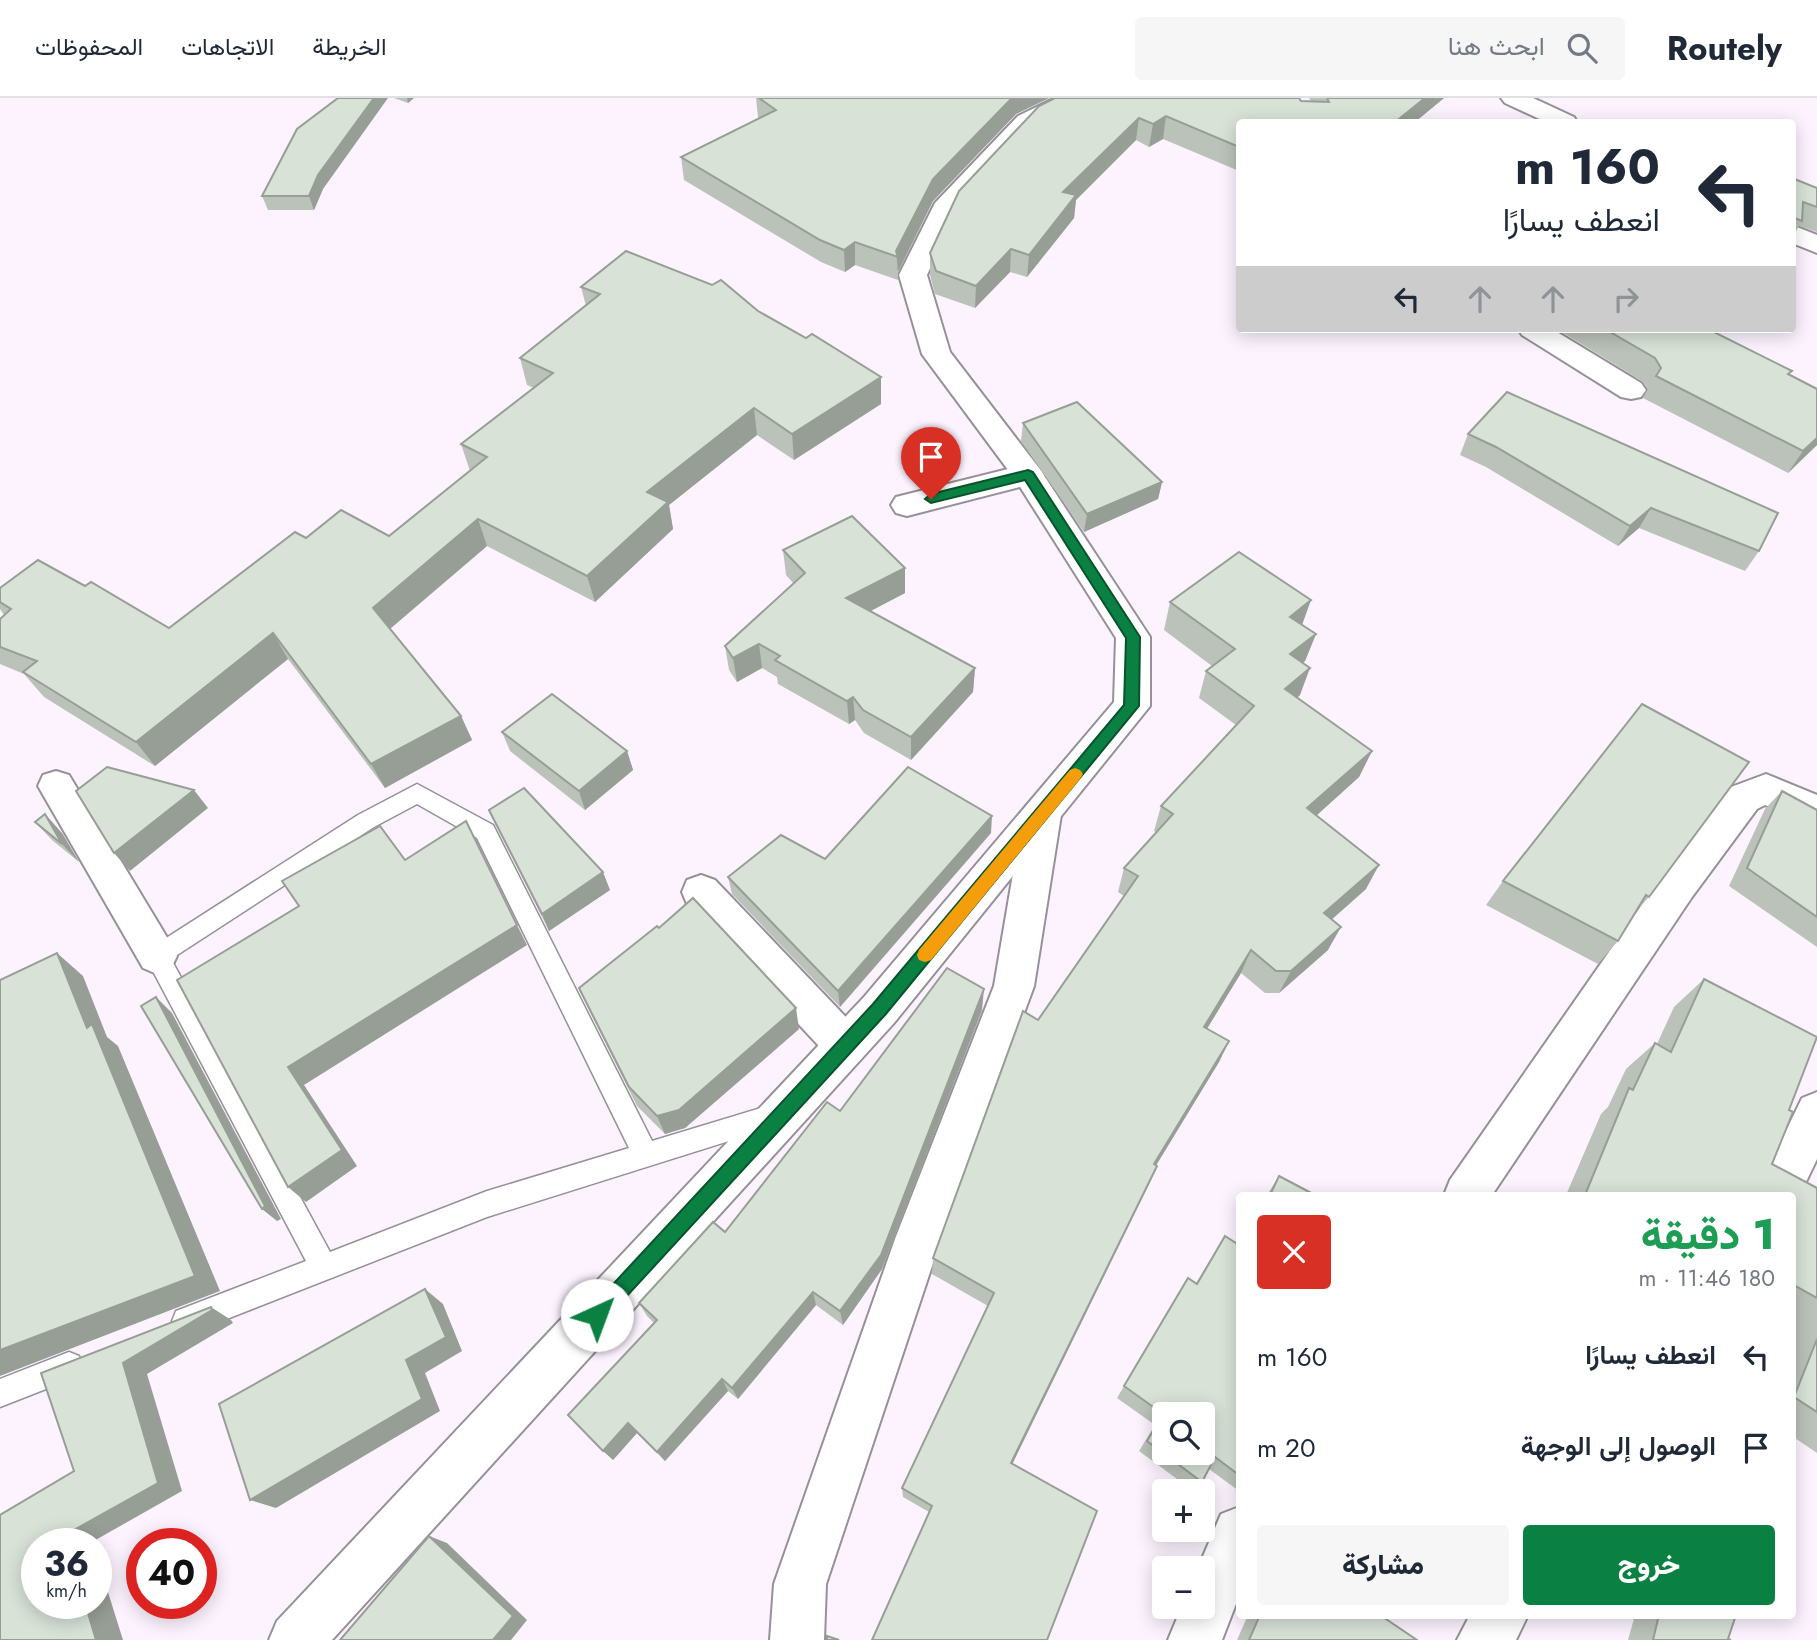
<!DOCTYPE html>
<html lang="ar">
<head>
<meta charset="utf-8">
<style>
  body { margin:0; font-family:Jost,Vazirmatn,sans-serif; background:#f6f6f7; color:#1f2937; direction:rtl; height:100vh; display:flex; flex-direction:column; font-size:26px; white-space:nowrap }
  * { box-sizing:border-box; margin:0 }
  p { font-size:23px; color:#747a83 }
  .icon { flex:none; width:38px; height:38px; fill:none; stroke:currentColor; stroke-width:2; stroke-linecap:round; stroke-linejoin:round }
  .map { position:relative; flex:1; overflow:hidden; direction:ltr }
  .details { position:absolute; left:1236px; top:1094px; width:560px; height:427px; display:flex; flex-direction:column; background:#fff; border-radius:7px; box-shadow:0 4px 18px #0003; direction:rtl }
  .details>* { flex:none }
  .guide { position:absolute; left:1236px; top:21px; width:560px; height:214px; border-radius:7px; box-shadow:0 4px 18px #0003; direction:rtl; background:#fff; color:#1f2937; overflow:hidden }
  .fabs { position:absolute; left:1152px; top:1304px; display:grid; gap:14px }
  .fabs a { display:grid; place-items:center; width:63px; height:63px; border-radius:7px; background:#fff; box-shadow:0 4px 18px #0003; font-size:35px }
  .speed { position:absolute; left:21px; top:1430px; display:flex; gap:14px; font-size:35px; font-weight:700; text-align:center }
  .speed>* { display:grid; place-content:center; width:91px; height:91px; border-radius:50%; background:#fff; box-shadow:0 4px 18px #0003; line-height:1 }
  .speed small { font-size:18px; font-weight:400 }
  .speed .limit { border:10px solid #d22; background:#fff; color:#111 }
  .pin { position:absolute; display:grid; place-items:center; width:60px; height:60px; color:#fff; margin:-72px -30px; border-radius:50% 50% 50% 0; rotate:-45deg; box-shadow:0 0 7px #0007 }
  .pin .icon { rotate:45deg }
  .me { position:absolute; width:77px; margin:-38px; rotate:43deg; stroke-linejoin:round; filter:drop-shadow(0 0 5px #0008) }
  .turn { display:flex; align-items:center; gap:24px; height:147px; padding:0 21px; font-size:32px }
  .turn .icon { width:91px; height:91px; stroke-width:2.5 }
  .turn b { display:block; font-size:49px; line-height:60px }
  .lanes { display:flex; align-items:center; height:66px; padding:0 21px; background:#0003; justify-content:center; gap:35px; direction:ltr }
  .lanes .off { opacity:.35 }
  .round { display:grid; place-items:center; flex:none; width:74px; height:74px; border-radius:7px; background:#f6f6f7 }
  .head { display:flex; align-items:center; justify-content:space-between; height:119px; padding:0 21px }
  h1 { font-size:42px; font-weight:800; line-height:52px; color:#1e9e55 }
  .button { display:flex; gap:14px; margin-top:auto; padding:14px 21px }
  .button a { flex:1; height:80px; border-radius:7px; background:#0b8043; color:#fff; font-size:28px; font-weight:800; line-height:80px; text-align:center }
  .button a+a { background:#f6f6f7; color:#1f2937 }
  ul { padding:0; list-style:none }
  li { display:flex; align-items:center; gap:21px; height:91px; padding:0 21px }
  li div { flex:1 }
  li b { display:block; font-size:26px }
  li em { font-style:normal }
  header { display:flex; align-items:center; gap:42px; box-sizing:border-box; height:98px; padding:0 35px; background:#fff; border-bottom:2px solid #e0e1e3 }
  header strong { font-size:33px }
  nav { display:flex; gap:38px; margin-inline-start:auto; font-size:24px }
  .search { width:490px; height:63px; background:#f6f6f7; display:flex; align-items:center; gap:18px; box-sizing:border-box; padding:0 24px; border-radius:7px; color:#747a83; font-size:26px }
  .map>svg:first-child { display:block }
</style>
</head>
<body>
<header>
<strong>Routely</strong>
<div class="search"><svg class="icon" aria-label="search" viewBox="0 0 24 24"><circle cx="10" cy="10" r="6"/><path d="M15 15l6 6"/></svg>ابحث هنا</div>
<nav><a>الخريطة</a><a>الاتجاهات</a><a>المحفوظات</a></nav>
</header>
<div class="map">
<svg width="1817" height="1542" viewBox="0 0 1817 1542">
  <rect width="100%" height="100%" fill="#fcf3ff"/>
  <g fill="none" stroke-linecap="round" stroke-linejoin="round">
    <!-- service casing -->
    <g stroke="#97909a" stroke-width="3">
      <g id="service">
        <path d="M417 686 493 727 652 1043 771 1007 780 1011 784 1019 780 1027 487 1119 186 1237 176 1233 172 1223 176 1213 306 1163 145 858 149 851 358 717ZM417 706 477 740 629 1050 487 1093 330 1154 171 861 374 729Z"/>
        <path d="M69 1254 79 1258 83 1268 79 1278 0 1309V1281Z"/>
      </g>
    </g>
    <!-- minor casing -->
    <g stroke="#97909a" stroke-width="4">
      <g id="minor">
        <path d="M1501 0H1533L1574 19 1577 24H1546L1505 5Z"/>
        <path d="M1792 127 1817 137V155L1792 145Z"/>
        <path d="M1518 231H1552L1641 285 1646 292 1641 299 1631 301 1621 299 1522 237Z"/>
        <path d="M1028 366 1039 370 1044 377 1039 384 907 418 896 415 891 407 896 399Z"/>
        <path d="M56 673 69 677 171 846 177 858 171 870 157 876 143 870 38 688 43 677Z"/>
        <path d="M1766 676 1817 697V729L1765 707 1757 711 1692 799 1492 1097H1444L1450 1082 1664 775 1731 689Z"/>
        <path d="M1042 702 1055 706 1061 717 1034 888 941 1141 826 1486 824 1542H770L774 1486 895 1141 994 888 1023 717 1029 706Z"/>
        <path d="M701 777 715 782 861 935 867 948 861 961 846 967 831 961 687 806 682 794 687 782Z"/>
        <path d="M1817 994V1061L1792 1113V1097H1755L1802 1000Z"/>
        <path d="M1239 1409V1498L1222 1542H1168L1182 1508H1202V1470H1198L1221 1416Z"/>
        <path d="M1470 1517H1528L1516 1542H1457Z"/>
      </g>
    </g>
    <!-- tertiary casing -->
    <g stroke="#97909a" stroke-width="4">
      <path id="tertiary" d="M1055 0H1086L1082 5 1036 28 956 114 927 177 950 254 1039 370 1150 539V608L894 925 332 1542H269L277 1523 864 899 1114 604 1116 540 1017 384 922 256 899 177 935 105 1018 18Z"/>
    </g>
    <!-- service -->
    <use href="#service" fill="#fff" fill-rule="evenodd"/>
    <!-- minor -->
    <use href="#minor" fill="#fff" fill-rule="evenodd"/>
    <!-- tertiary -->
    <use href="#tertiary" fill="#fff" fill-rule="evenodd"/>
  </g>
  <!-- wall -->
  <g fill="#bac2b9">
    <path d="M394 0H414L408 5Z"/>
    <path d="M756 0H1049L1016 16 933 103 898 174V182L855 167 845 174 821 164 684 82 681 59 759 20 758 19Z"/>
    <path d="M1055 0 1311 3 1309 0H1444L1415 24H1239V73L1163 41 1149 49 1136 42 1076 102 1074 120 1027 179 1010 174 975 210 935 196 930 177V155Z"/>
    <path d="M1792 80 1817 90V134L1799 128 1792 140Z"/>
    <path d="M323 91 314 112H268L262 98Z"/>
    <path d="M581 189 758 213 806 240 881 279V306L794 362 757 337 669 407 673 431 595 504 487 448 390 531 461 618 472 642 385 690 288 561 155 668 44 599 24 576 0 566V521L4 517 0 511V490L85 488 169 530 306 440 389 438 470 373 461 346 534 290 527 287 520 260 586 208Z"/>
    <path d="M1557 231H1709L1789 277 1817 291V347L1788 375 1643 300 1648 291 1642 283Z"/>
    <path d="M1023 325 1162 384 1158 401 1084 434 1021 343Z"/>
    <path d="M1468 336 1759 453 1745 473 1639 430 1618 448 1486 369 1460 357Z"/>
    <path d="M783 452 905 495 870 513 975 570 973 594 911 662 864 635 855 622 849 626 778 586 777 579 762 570 737 584 729 572 725 548 794 486 786 477Z"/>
    <path d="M1170 504 1302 527 1316 536 1305 563 1303 565 1300 597 1297 600 1372 653 1359 679 1317 717 1366 791 1332 821 1328 852 1279 895H1265L1241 875 1207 931 1229 943 1219 964 1156 1067 1149 1086 929 1414 903 1399 902 1390 988 1208 932 1176 933 1160 1038 922 1124 798 1118 794 1124 770 1156 734 1154 733 1161 708 1236 627 1199 600 1206 573 1212 568 1164 532Z"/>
    <path d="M1642 606 1649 799 1636 813 1618 843 1598 866 1486 807 1503 783Z"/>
    <path d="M502 634 627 653 633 672 585 712 510 653Z"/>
    <path d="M1782 693 1817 712V849L1729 788 1765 711Z"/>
    <path d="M489 712 610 792 549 833Z"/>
    <path d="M35 724 62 735 79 764 52 742Z"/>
    <path d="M991 735 840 909 732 796 728 779 825 761Z"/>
    <path d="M1704 881 1789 1012 1772 1066 1817 1090V1355L1792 1338V1097H1566L1601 1016 1608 1009 1626 971 1655 945 1657 946 1674 909Z"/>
    <path d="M579 890 799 931 685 1030 665 1036 637 1008 588 910Z"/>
    <path d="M982 912 882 1171 843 1227 816 1207 738 1301 728 1293 665 1363 637 1335 613 1362 654 1225 647 1218 639 1205 725 1134 840 1013Z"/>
    <path d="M1279 1078 1315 1097H1267Z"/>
    <path d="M1225 1138 1239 1147V1393L1209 1371 1202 1384 1192 1392 1139 1353 1155 1327 1117 1300 1188 1180 1196 1185Z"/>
    <path d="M1248 1517H1380L1417 1542H1237Z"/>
    <path d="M1635 1517H1736L1728 1541 1731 1542H1628Z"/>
  </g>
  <!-- shaded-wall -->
  <g fill="#979e96">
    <path d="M374 0H388L323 91 314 112 309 98 318 77Z"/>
    <path d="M407 0H414L408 5Z"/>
    <path d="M1012 0H1049L1016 16 933 103 898 174 896 153 933 81Z"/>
    <path d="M1425 0H1444L1415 24H1398L1399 21Z"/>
    <path d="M1166 18 1163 41 1149 49 1153 26Z"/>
    <path d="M1139 20 1136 42 1076 102 1074 120 1027 179 1029 157 1063 94Z"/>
    <path d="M855 144V167L845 174 844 152Z"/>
    <path d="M1011 151 1010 174 975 210 976 188Z"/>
    <path d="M881 279V306L794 362 792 336Z"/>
    <path d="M754 310 757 337 669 407 673 431 595 504 587 478 647 394Z"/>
    <path d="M1817 340V347L1788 375 1803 353Z"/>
    <path d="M1162 384 1158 401 1084 434 1087 416Z"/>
    <path d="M1651 410 1639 430 1618 448 1630 428Z"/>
    <path d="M478 421 487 448 385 535 373 510Z"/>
    <path d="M905 470V495L848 525 846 500Z"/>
    <path d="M1311 502 1301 530 1290 519Z"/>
    <path d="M273 535 288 561 155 668 136 644Z"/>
    <path d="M1316 536 1305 563 1280 584 1290 556Z"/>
    <path d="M759 546 762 570 737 584 733 560Z"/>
    <path d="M975 570 973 594 911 662V639Z"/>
    <path d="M1310 570 1300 597 1275 618 1285 591Z"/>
    <path d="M853 599 855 622 849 626 847 603Z"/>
    <path d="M461 618 472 642 385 690 371 666Z"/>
    <path d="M627 653 633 672 585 712 579 693Z"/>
    <path d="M1372 653 1359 679 1297 735 1307 710Z"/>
    <path d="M194 692 208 710 130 773 114 755Z"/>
    <path d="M45 716 62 735 79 764 62 746Z"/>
    <path d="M992 718 991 735 840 909 838 893Z"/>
    <path d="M1379 767 1366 791 1312 839 1324 815Z"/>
    <path d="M603 774 610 792 549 833 542 816Z"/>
    <path d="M517 827 527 847 304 987 357 1068 306 1104 288 1089V969Z"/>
    <path d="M1341 829 1328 852 1279 895 1291 873Z"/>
    <path d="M1251 852 1241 875 1195 950 1204 929Z"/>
    <path d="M57 855 83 878 107 939 118 948 220 1193 0 1278V1252L87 930Z"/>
    <path d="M984 891 982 912 882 1171 843 1227 840 1213Z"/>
    <path d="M156 899 172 915 281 1121 277 1123 262 1111Z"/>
    <path d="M796 910 799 931 685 1030 665 1036 657 1018Z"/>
    <path d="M1229 943 1219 964 1146 1084 1154 1066Z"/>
    <path d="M1157 1068 1149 1086 1008 1375 1011 1365Z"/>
    <path d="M425 1191 443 1206 462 1253 425 1275 440 1313 276 1410 250 1402 406 1262Z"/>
    <path d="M813 1194 816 1207 738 1301 732 1290Z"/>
    <path d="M211 1209 231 1222 233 1225 147 1276 182 1393 92 1444 93 1446H68L65 1437 123 1265Z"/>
    <path d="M722 1281 728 1293 665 1363 657 1354Z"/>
    <path d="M628 1325 637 1335 613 1362 603 1353Z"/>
    <path d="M429 1438 447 1445 527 1522 511 1542H493Z"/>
    <path d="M96 1456 123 1542H96L85 1505H96Z"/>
  </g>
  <!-- building -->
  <g fill="#d8e2d7" stroke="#979e96" stroke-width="2" fill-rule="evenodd">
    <path d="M338 0H374L318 77 309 98H262L297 31Z"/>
    <path d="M759 0H1012L933 81 896 153 898 159 855 144 844 152 820 142 681 59 776 12Z"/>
    <path d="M1055 0H1299L1301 3 1329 4 1327 0H1425L1399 21 1407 24H1239V49L1166 18 1153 26 1139 20 1063 94 1076 97 1029 157 1011 151 976 188 936 173 930 155 959 93 1039 8Z"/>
    <path d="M1792 80 1817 90V109L1803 104 1802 123 1792 119Z"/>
    <path d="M626 153 712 187 721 182 758 213 806 240 812 236 881 279 792 336 754 310 647 394 668 404 587 478 478 421 373 510 461 618 371 666 273 535 136 644 23 574 37 563 0 549V521L11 511 0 504V490L38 462 85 488 91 484 169 530 295 434 306 440 341 412 389 438 487 359 461 346 553 275 520 260 600 196 581 189Z"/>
    <path d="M1605 231H1708L1792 273 1788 276 1817 291V340L1803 353 1656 278 1661 270 1655 260Z"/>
    <path d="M1507 294 1778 415 1759 453 1651 410 1630 428 1496 349 1468 336Z"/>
    <path d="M1077 304 1162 384 1087 416 1023 325Z"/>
    <path d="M852 418 905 470 846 500 975 570 911 639 863 612 853 599 847 603 775 562 780 558 759 546 733 560 725 548 805 475 783 452Z"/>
    <path d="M1239 454 1311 502 1290 519 1316 536 1290 556 1310 570 1285 591 1372 653 1307 710 1379 767 1324 815 1341 829 1291 873H1276L1251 852 1204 929 1229 943 1154 1066 1157 1068 1011 1365 1097 1413 1047 1542H872L932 1408 902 1390 994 1195 933 1160 1023 913 1038 922 1138 778 1124 770 1173 716 1161 708 1254 608 1206 573 1235 551 1170 504Z"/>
    <path d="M552 596 627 653 579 693 502 634Z"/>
    <path d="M1642 606 1749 664 1649 799 1646 797 1618 843 1503 783Z"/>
    <path d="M107 669 194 692 114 755 76 693Z"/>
    <path d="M908 669 992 718 838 893 728 779 781 737 825 761Z"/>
    <path d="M524 690 603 774 542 816 489 712Z"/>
    <path d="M1782 693 1817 712V819L1747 770Z"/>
    <path d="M45 716 62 746 35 724Z"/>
    <path d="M466 723 517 827 288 969 342 1052 288 1089 177 882 299 808 282 783 380 728 405 762Z"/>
    <path d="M693 800 796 910 679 1012 657 1018 629 989 579 890 657 828 659 830Z"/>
    <path d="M57 855 87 930 92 926 195 1178 0 1252V882Z"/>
    <path d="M947 870 984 891 881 1157 840 1213 813 1194 732 1290 722 1281 657 1354 628 1325 603 1353 568 1317 657 1222 639 1205 713 1124 725 1134 827 1004 840 1013Z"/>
    <path d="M1704 881 1817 939 1789 1012 1793 1014 1772 1066 1817 1090V1200L1792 1186V1097H1585L1629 990 1633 992 1655 945 1671 954Z"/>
    <path d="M156 899 265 1108 262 1111 141 908Z"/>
    <path d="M1279 1078 1315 1097H1270Z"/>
    <path d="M1225 1138 1239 1147V1377L1215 1359 1202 1384 1147 1343 1163 1316 1124 1288 1188 1180 1197 1186ZM1164 1316H1202V1354H1164Z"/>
    <path d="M425 1191 446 1239 406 1262 422 1301 250 1402 219 1306Z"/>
    <path d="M211 1209 212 1212 123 1265 158 1385 65 1437 68 1446H37V1505H85L96 1542H0V1417L74 1373 41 1275Z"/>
    <path d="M1817 1241V1314L1794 1299Z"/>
    <path d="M429 1438 513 1518 493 1542H340Z"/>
    <path d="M1260 1517H1380L1417 1542H1249Z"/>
    <path d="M1659 1517H1736L1728 1541 1731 1542H1653Z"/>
    <path d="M827 1538 839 1542H827Z"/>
  </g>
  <!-- route -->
  <path fill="#0b8043" stroke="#07532c" stroke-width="2" d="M1028 372 1033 374 1140 539 1139 608 885 917 603 1224 597 1227 590 1224 587 1217 590 1211 873 906 1124 607 1126 540 1025 382 931 405 925 401 931 396Z"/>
  <!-- slow -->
  <path fill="#f59e0b" d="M1075 670 1080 672 1083 676 1080 681 931 862 925 864 919 862 917 857 919 852 1070 672Z"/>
</svg>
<div class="fabs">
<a><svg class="icon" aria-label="search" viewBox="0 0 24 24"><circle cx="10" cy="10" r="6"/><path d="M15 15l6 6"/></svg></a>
<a>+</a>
<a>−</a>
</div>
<div class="speed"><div>36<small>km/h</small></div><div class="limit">40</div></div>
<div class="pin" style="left:931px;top:401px;background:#d93025"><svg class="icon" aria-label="arrive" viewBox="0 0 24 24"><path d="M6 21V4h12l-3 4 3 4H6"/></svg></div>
<svg class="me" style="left:597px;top:1217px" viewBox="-20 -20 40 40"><circle r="19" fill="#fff"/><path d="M0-13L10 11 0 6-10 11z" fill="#0b8043"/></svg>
<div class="guide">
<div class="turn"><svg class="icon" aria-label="left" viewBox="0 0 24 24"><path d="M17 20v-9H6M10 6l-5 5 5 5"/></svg><div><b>160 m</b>انعطف يسارًا</div></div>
<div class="lanes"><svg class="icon" aria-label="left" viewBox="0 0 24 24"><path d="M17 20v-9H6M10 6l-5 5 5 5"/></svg><svg class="icon off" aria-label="ahead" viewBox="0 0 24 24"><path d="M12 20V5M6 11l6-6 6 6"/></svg><svg class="icon off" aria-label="ahead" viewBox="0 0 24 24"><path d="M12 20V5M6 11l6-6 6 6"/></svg><svg class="icon off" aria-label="right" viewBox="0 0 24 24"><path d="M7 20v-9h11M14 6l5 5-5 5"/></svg></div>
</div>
<section class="details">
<div class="head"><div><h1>1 دقيقة</h1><p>180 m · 11:46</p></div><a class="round" style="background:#d93025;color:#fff"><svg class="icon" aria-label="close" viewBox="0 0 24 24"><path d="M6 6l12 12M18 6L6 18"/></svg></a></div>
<ul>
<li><svg class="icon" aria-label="left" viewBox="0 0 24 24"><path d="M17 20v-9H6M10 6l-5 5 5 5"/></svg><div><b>انعطف يسارًا</b></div><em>160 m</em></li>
<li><svg class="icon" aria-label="arrive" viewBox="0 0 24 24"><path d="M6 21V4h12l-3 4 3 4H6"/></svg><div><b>الوصول إلى الوجهة</b></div><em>20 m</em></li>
</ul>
<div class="button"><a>خروج</a><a>مشاركة</a></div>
</section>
</div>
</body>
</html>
